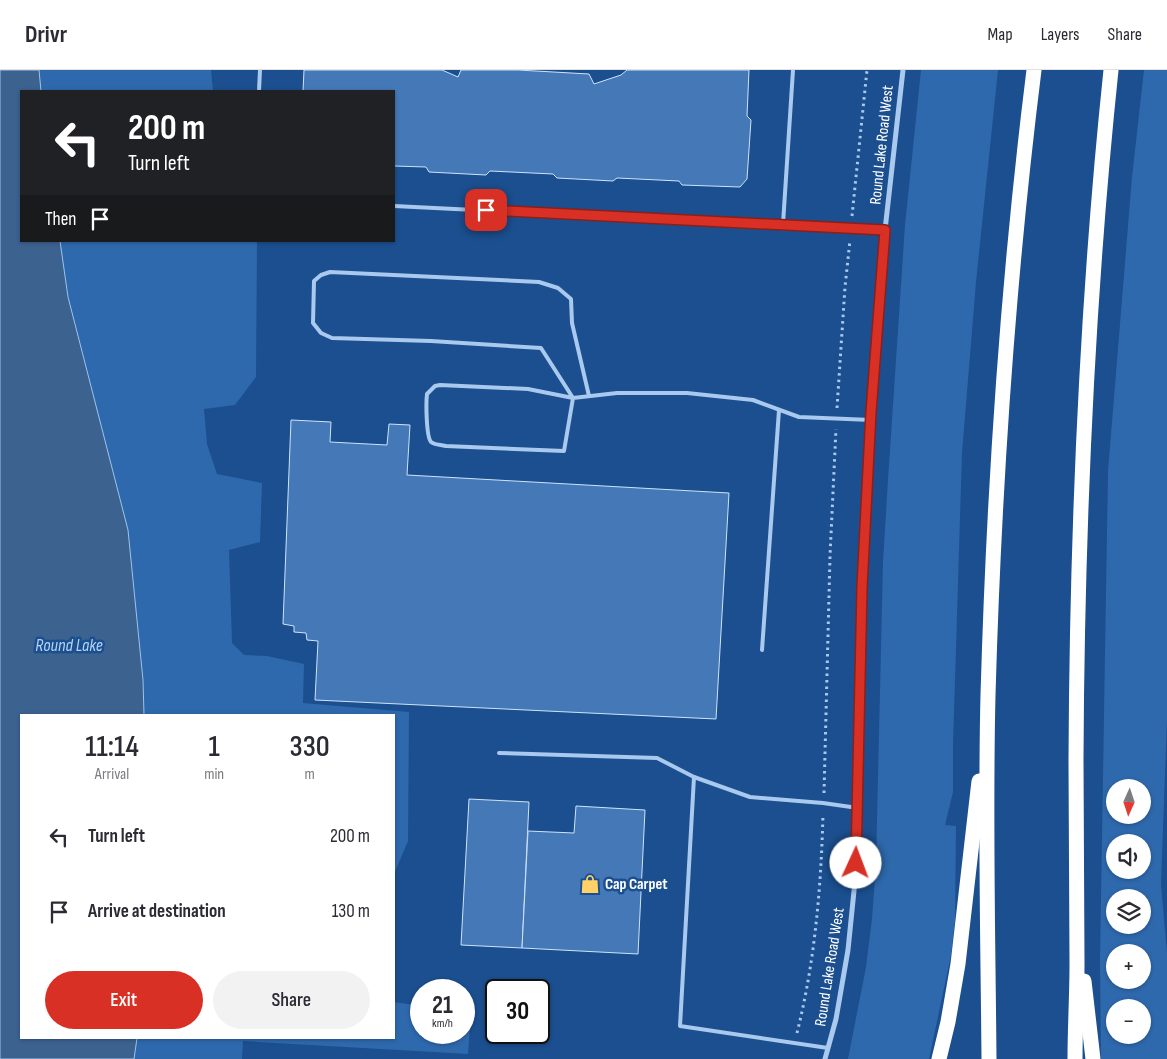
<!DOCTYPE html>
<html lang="en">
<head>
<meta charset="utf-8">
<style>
  body { margin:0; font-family:"Sofia Sans Condensed",sans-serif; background:#f2f2f3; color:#2b2b33; height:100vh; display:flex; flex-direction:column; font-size:19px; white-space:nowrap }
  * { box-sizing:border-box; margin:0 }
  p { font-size:16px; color:#7c7c81 }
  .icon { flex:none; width:28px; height:28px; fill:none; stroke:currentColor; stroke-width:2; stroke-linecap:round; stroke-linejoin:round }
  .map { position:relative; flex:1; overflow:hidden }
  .panel { position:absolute; left:20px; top:644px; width:375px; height:325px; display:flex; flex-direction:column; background:#fff; border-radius:0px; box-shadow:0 1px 4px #0004 }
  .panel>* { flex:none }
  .banner { position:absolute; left:20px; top:20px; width:375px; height:152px; border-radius:0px; box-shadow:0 1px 4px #0004; background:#202124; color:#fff; overflow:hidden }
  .needle { width:32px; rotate:183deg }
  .fabs { position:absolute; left:1106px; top:709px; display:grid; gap:10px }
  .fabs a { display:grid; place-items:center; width:45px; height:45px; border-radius:50%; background:#fff; box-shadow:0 1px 4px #0004; font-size:25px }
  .speed { position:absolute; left:410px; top:909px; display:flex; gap:10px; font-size:25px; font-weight:700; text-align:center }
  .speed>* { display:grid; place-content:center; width:65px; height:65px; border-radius:50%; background:#fff; box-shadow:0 1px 4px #0004; line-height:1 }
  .speed small { font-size:12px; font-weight:400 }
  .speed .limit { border:2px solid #111; border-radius:8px; background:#fff; color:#111 }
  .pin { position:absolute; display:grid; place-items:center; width:42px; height:42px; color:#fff; margin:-21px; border-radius:10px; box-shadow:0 2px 8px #0006 }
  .me { position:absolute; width:55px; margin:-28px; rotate:2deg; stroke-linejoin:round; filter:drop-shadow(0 0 4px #0008) }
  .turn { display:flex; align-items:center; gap:18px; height:105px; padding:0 25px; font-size:22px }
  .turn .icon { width:65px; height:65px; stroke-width:2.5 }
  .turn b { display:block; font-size:35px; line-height:42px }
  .then { display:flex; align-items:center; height:48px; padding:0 25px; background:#0003; gap:10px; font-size:19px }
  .eta { display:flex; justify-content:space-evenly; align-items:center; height:85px; text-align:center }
  .eta b { font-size:30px; font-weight:600; line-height:35px }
  .button { display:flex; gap:10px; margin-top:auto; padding:10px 25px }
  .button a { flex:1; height:58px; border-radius:30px; background:#d93025; color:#fff; font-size:20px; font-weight:600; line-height:58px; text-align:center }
  .button a+a { background:#f2f2f3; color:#2b2b33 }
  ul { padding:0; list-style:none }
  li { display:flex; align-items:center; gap:15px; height:75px; padding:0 25px }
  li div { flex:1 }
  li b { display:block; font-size:19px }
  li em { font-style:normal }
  header { display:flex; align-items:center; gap:30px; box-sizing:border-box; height:70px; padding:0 25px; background:#fff; border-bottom:1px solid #e1e1e2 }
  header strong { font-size:24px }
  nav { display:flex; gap:28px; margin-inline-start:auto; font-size:18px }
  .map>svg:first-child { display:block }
</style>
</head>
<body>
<header>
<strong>Drivr</strong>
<nav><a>Map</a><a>Layers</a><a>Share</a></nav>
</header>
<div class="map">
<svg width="1167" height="989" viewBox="0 0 1167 989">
  <rect width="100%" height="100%" fill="#1b4f8f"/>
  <!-- green -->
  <g fill="#2e69ad" fill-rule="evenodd">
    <path d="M39 0H211L213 21H41Z"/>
    <path d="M921 0H998L976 212 962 383 953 675V722L945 755 956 756 955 851 951 885 929 989H848L866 897 872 849 876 793 883 492 888 410 905 155Z"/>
    <path d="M1144 0H1167V649L1161 814 1167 883V989H1101L1100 889 1108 401 1132 107ZM1115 718H1142V745H1115ZM1115 772H1142V800H1115ZM1115 828H1142V855H1115ZM1142 882V910H1115V882ZM1115 938H1142V965H1115Z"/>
    <path d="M60 171H257L256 307 235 335 204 339 207 374 217 404 262 413 260 472 229 480 232 573 244 585 267 586 304 594 303 633 409 642 408 771 394 804V645H144L143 610 68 227Z"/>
    <path d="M394 932 421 936V962H464V941L471 942 468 984 243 971 242 989H134L137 968H394Z"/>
  </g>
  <!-- water -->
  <path fill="#3c6290" stroke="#9cc4f0" d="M0 0H39L41 21H21V171H60L68 227 128 460 143 610 144 645H21V968H137L134 989H0Z"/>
  <!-- building -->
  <g fill="#4478b7" stroke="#cfe3fa">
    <path d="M304 0H442L458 7 461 0H518L589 4 594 14 621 5 627 0H749L747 46 751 50 747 109 740 117 682 115 679 111 617 108 613 111 557 108 553 104 490 101 486 105 429 102 426 97 394 96V21H303Z"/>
    <path d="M291 350 331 352 330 372 387 375 389 354 410 355 407 405 729 423 716 649 315 630 318 571 307 570 306 563 294 562V556L283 554Z"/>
    <path d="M469 729 529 732 522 878 461 875Z"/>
    <path d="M576 736 645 740 638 884 522 878 528 761 574 763Z"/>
  </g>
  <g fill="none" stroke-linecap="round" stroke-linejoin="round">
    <!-- path -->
    <g stroke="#a9c9ee" stroke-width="3" stroke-dasharray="2.5 4" stroke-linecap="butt">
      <path d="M852 146 867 0"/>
      <path d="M837 338 845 217 850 170"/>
      <path d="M824 723 830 486 836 359"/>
      <path d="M797 963C815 891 821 818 823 744"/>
    </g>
    <!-- lane -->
    <g stroke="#a9c9ee" stroke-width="4">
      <path d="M259 21 260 0"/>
      <path d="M394 136 885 160"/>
      <path d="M783 154 793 0"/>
      <path d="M589 326 572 253 571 229 558 218 539 212 330 202 321 205 314 211 313 253 321 263 332 268 431 271 541 278 573 328 564 381 446 376C442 375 435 375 431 372 426 366 426 332 427 324L435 316 440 315 528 319 573 328 617 323H687L753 330 799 347 871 350"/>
      <path d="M762 580 779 340"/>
      <path d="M499 683 657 688 694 707"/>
      <path d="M828 978 680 956 694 707 750 727 823 733 858 738"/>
    </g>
    <!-- street -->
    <path stroke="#a9c9ee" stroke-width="5" d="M825 989 836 949 848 880 855 811 862 517 871 342 885 160 903 0"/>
    <!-- highway -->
    <g stroke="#fff" stroke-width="15">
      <path d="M1084 911 1093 989"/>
      <path d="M939 989 948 952 958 894 979 711"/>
      <path d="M989 989C988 868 985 747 988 625 994 416 1008 208 1034 0"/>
      <path d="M1075 989C1075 957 1077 926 1077 894 1077 826 1076 758 1076 690 1077 460 1087 229 1111 0"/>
    </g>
  </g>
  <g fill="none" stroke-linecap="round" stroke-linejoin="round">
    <!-- route casing -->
    <g stroke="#8d1f18" stroke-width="12">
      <path id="route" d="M486 140 885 160 871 342 862 517 856 793"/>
    </g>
    <!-- route -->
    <use href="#route" stroke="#d93025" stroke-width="9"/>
  </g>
  <!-- icons -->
  <defs>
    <g id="shop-bare" transform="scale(1.5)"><path d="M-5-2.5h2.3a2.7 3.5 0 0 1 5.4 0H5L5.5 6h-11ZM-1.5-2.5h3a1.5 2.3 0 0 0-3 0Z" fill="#ffd166" stroke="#1b4f8f" stroke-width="2.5" paint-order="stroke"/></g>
  </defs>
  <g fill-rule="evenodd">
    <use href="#shop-bare" x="590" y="814"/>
  </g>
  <g text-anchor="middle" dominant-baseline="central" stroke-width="5" stroke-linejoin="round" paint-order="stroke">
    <!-- street labels -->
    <g font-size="16" fill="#fff" stroke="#1b4f8f">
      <text transform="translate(882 75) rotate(-84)">Round Lake Road West</text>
      <text transform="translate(830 897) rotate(-81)">Round Lake Road West</text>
    </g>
    <!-- poi labels -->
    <g font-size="16" font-weight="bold" fill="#fff" stroke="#1b4f8f" text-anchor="start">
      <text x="605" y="814">Cap Carpet</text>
    </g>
    <!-- water labels -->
    <g font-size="18" font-style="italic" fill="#b5d3f5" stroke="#1b4f8f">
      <text x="69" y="575">Round Lake</text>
    </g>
  </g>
</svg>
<div class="fabs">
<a><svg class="needle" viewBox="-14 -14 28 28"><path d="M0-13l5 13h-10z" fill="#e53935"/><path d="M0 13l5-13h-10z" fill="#7c7c81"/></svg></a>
<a><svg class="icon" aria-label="sound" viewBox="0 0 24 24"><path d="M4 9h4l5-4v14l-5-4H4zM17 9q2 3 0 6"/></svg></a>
<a><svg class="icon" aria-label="layers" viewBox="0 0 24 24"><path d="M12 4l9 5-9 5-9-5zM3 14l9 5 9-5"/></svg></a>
<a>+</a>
<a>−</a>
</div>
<div class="speed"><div>21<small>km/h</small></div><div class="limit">30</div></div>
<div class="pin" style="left:486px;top:140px;background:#d93025"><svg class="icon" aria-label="arrive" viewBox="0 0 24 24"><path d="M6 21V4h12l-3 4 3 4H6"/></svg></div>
<svg class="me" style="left:856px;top:793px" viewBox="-20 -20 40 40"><circle r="19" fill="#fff"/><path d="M0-13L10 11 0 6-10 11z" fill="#d93025"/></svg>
<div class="banner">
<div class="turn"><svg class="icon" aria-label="left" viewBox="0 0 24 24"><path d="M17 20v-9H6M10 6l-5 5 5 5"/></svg><div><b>200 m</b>Turn left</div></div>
<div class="then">Then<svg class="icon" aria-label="arrive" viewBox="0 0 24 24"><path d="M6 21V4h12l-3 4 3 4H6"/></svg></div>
</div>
<section class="panel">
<div class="eta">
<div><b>11:14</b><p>Arrival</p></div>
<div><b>1</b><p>min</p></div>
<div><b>330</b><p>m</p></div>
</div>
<ul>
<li><svg class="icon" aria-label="left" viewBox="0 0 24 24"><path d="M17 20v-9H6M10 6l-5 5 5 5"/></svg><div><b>Turn left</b></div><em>200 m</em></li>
<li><svg class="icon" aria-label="arrive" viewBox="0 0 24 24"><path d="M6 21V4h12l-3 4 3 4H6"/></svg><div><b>Arrive at destination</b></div><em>130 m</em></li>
</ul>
<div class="button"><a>Exit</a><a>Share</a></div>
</section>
</div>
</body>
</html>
